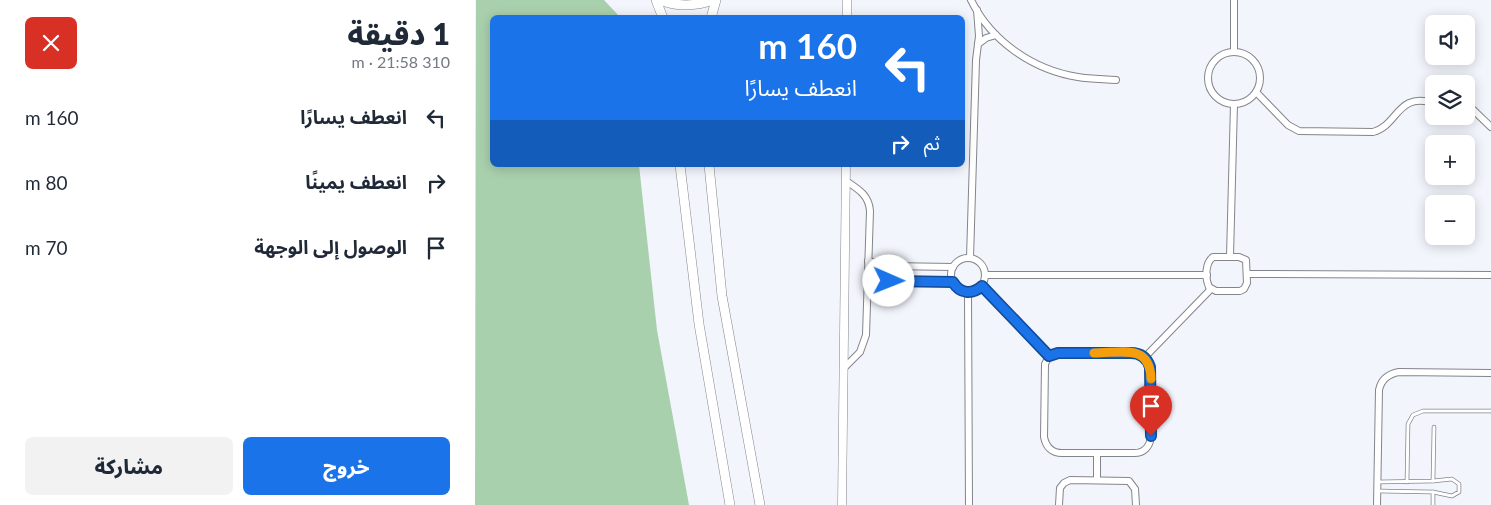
<!DOCTYPE html>
<html lang="ar">
<head>
<meta charset="utf-8">
<style>
  body { margin:0; font-family:Lato,"Noto Sans Arabic",sans-serif; background:#f2f2f3; color:#1f2937; direction:rtl; height:100vh; display:flex; flex-direction:column; font-size:19px; white-space:nowrap }
  * { box-sizing:border-box; margin:0 }
  p { font-size:16px; color:#747a83 }
  .icon { flex:none; width:28px; height:28px; fill:none; stroke:currentColor; stroke-width:2; stroke-linecap:round; stroke-linejoin:round }
  .map { position:relative; flex:1; overflow:hidden; direction:ltr }
  .sheet { display:flex; flex-direction:column; background:#fff; width:475px }
  .sheet>* { flex:none }
  .hud { position:absolute; left:15px; top:15px; width:475px; height:152px; border-radius:8px; box-shadow:0 2px 12px #0003; direction:rtl; background:#1a73e8; color:#fff; overflow:hidden }
  .controls { position:absolute; left:950px; top:15px; display:grid; gap:10px }
  .controls a { display:grid; place-items:center; width:50px; height:50px; border-radius:8px; background:#fff; box-shadow:0 2px 12px #0003; font-size:25px }
  .pin { position:absolute; display:grid; place-items:center; width:42px; height:42px; color:#fff; margin:-51px -21px; border-radius:50% 50% 50% 0; rotate:-45deg; box-shadow:0 0 5px #0007 }
  .pin .icon { rotate:45deg }
  .me { position:absolute; width:55px; margin:-28px; rotate:91deg; stroke-linejoin:round; filter:drop-shadow(0 0 4px #0008) }
  .turn { display:flex; align-items:center; gap:18px; height:105px; padding:0 25px; font-size:22px }
  .turn .icon { width:65px; height:65px; stroke-width:2.5 }
  .turn b { display:block; font-size:35px; line-height:42px }
  .then { display:flex; align-items:center; height:48px; padding:0 25px; background:#0003; gap:10px; font-size:19px }
  .round { display:grid; place-items:center; flex:none; width:52px; height:52px; border-radius:8px; background:#f2f2f3 }
  .overview { display:flex; align-items:center; justify-content:space-between; height:85px; padding:0 25px }
  h1 { font-size:30px; font-weight:800; line-height:38px }
  .action { display:flex; gap:10px; margin-top:auto; padding:10px 25px }
  .action a { flex:1; height:58px; border-radius:8px; background:#1a73e8; color:#fff; font-size:20px; font-weight:800; line-height:58px; text-align:center }
  .action a+a { background:#f2f2f3; color:#1f2937 }
  ul { padding:0; list-style:none }
  li { display:flex; align-items:center; gap:15px; height:65px; padding:0 25px }
  li div { flex:1 }
  li b { display:block; font-size:19px }
  li em { font-style:normal }
  main { display:flex; flex:1; min-height:0 }
  .map>svg:first-child { display:block }
</style>
</head>
<body>
<main>
<div class="map">
<svg width="1016" height="505" viewBox="0 0 1016 505">
  <rect width="100%" height="100%" fill="#f2f5fc"/>
  <!-- green -->
  <path fill="#a9d0ad" d="M1 0H129L145 17 18 18V165H164L182 330 214 505H0Z"/>
  <g fill="none" stroke-linecap="round" stroke-linejoin="round">
    <!-- service casing -->
    <g stroke="#83858b" stroke-width="4.5">
      <g id="service">
        <path d="M958 481 959 427"/>
        <path d="M902 482 958 481 977 479 984 484V492L977 496 958 492 903 491"/>
        <path d="M932 482 933 424 938 415 948 411H1016"/>
        <path d="M958 492V505"/>
      </g>
    </g>
    <!-- minor casing -->
    <g stroke="#83858b" stroke-width="8">
      <g id="minor">
        <path d="M496 0C516 41 558 70 603 77 615 79 628 79 641 80"/>
        <path d="M503 44 511 38 521 35"/>
        <circle cx="759" cy="78" r="26"/>
        <path d="M759 52V0"/>
        <path d="M781 92 813 125 824 131 898 132C924 125 921 92 959 103"/>
        <path d="M991 103 1016 127"/>
        <path d="M755 256 759 104"/>
        <path d="M738 257H764L771 260 772 283 769 289 765 291H741L734 287C730 278 730 263 738 257Z"/>
        <circle cx="493" cy="275" r="17"/>
        <path d="M495 258 501 60 504 36 502 10"/>
        <path d="M393 261 413 266 478 267"/>
        <path d="M772 274 1016 275"/>
        <path d="M510 275H732"/>
        <path d="M507 286 574 356"/>
        <path d="M393 287 413 281 478 282"/>
        <path d="M493 292 494 505"/>
        <path d="M583 353H660C669 355 674 361 676 370V436C675 447 669 453 659 453H587C577 453 571 447 569 437L570 364 574 356Z"/>
        <path d="M670 357 736 289"/>
        <path d="M369 368 385 352 391 335 395 211C394 195 383 189 371 181"/>
        <path d="M622 453V480"/>
        <path d="M584 505 585 488 589 483 595 480 654 481 660 489 661 505"/>
        <path d="M902 505 904 390C906 380 913 374 924 372L1016 373"/>
      </g>
    </g>
    <!-- tertiary casing -->
    <g stroke="#83858b" stroke-width="9">
      <g id="tertiary">
        <path d="M372 18V0"/>
        <path d="M367 505 371 165"/>
      </g>
    </g>
    <!-- secondary casing -->
    <g stroke="#83858b" stroke-width="10">
      <g id="secondary">
        <path d="M181 0 188 18"/>
        <path d="M185 0C203 7 221 6 238 0"/>
        <path d="M236 18 241 0"/>
        <path d="M205 165 224 324 255 505"/>
        <path d="M234 165 247 296 285 505"/>
      </g>
    </g>
    <!-- service -->
    <use href="#service" stroke="#fff" stroke-width="3"/>
    <!-- minor -->
    <use href="#minor" stroke="#fff" stroke-width="6"/>
    <!-- tertiary -->
    <use href="#tertiary" stroke="#fff" stroke-width="8"/>
    <!-- secondary -->
    <use href="#secondary" stroke="#fff" stroke-width="9"/>
  </g>
  <g fill="none" stroke-linecap="round" stroke-linejoin="round">
    <!-- route casing -->
    <g stroke="#114b97" stroke-width="12">
      <path id="route" d="M414 281 478 282C485 294 497 295 507 286L574 356 583 353H656C666 353 672 358 675 367L676 436"/>
    </g>
    <!-- route -->
    <use href="#route" stroke="#1a73e8" stroke-width="9"/>
    <!-- slow -->
    <path stroke="#f59e0b" stroke-width="9" d="M619 353C646 353 675 343 676 379"/>
  </g>
</svg>
<div class="controls">
<a><svg class="icon" aria-label="sound" viewBox="0 0 24 24"><path d="M4 9h4l5-4v14l-5-4H4zM17 9q2 3 0 6"/></svg></a>
<a><svg class="icon" aria-label="layers" viewBox="0 0 24 24"><path d="M12 4l9 5-9 5-9-5zM3 14l9 5 9-5"/></svg></a>
<a>+</a>
<a>−</a>
</div>
<div class="pin" style="left:676px;top:436px;background:#d93025"><svg class="icon" aria-label="arrive" viewBox="0 0 24 24"><path d="M6 21V4h12l-3 4 3 4H6"/></svg></div>
<svg class="me" style="left:414px;top:281px" viewBox="-20 -20 40 40"><circle r="19" fill="#fff"/><path d="M0-13L10 11 0 6-10 11z" fill="#1a73e8"/></svg>
<div class="hud">
<div class="turn"><svg class="icon" aria-label="left" viewBox="0 0 24 24"><path d="M17 20v-9H6M10 6l-5 5 5 5"/></svg><div><b>160 m</b>انعطف يسارًا</div></div>
<div class="then">ثم<svg class="icon" aria-label="right" viewBox="0 0 24 24"><path d="M7 20v-9h11M14 6l5 5-5 5"/></svg></div>
</div>
</div>
<section class="sheet">
<div class="overview"><div><h1>1 دقيقة</h1><p>310 m · 21:58</p></div><a class="round" style="background:#d93025;color:#fff"><svg class="icon" aria-label="close" viewBox="0 0 24 24"><path d="M6 6l12 12M18 6L6 18"/></svg></a></div>
<ul>
<li><svg class="icon" aria-label="left" viewBox="0 0 24 24"><path d="M17 20v-9H6M10 6l-5 5 5 5"/></svg><div><b>انعطف يسارًا</b></div><em>160 m</em></li>
<li><svg class="icon" aria-label="right" viewBox="0 0 24 24"><path d="M7 20v-9h11M14 6l5 5-5 5"/></svg><div><b>انعطف يمينًا</b></div><em>80 m</em></li>
<li><svg class="icon" aria-label="arrive" viewBox="0 0 24 24"><path d="M6 21V4h12l-3 4 3 4H6"/></svg><div><b>الوصول إلى الوجهة</b></div><em>70 m</em></li>
</ul>
<div class="action"><a>خروج</a><a>مشاركة</a></div>
</section>
</main>
</body>
</html>
